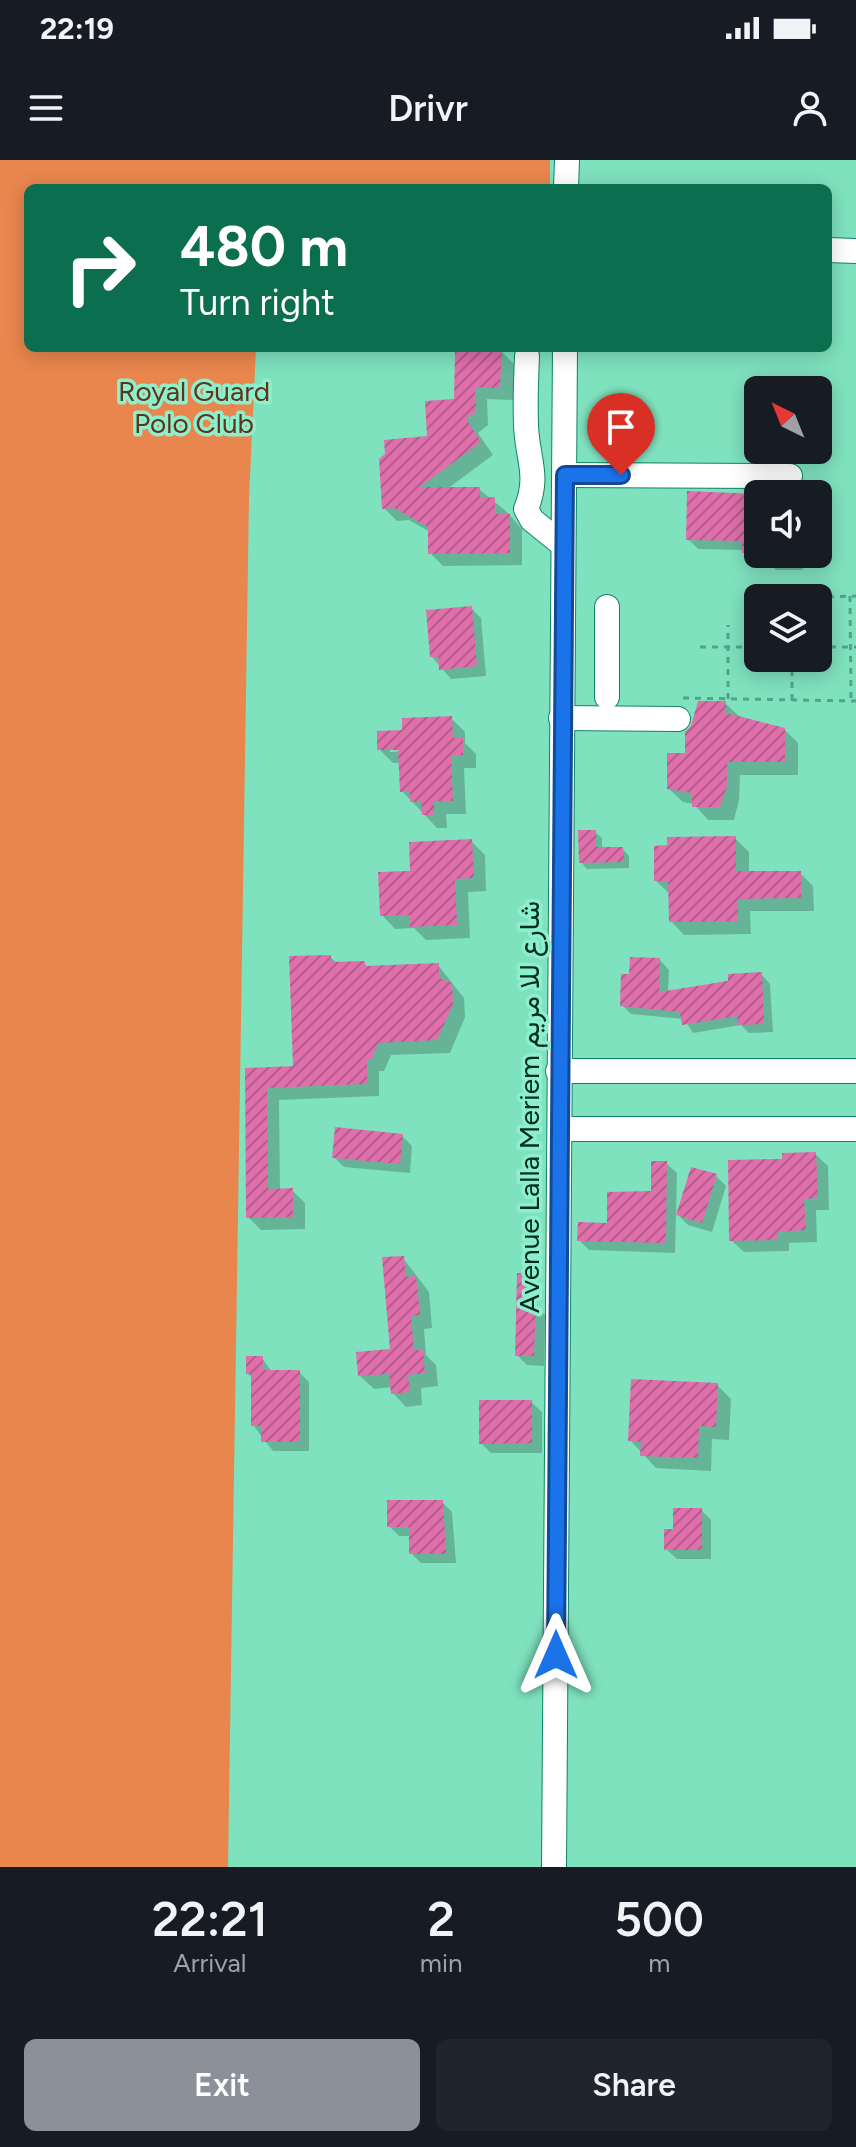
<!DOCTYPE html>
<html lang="en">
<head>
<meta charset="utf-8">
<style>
  body { margin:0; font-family:Figtree,Vazirmatn,sans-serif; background:#20242c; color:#f1f3f6; height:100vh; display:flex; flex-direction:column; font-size:30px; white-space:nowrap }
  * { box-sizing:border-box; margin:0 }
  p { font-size:26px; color:#9ea1a6 }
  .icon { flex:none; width:44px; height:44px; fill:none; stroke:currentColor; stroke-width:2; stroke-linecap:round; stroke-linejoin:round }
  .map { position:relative; height:1707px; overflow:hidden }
  .details { display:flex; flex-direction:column; background:#171b24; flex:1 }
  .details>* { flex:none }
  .hud { position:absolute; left:24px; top:24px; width:808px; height:168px; border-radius:12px; box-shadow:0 4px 20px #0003; background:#0b6e4f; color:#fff; overflow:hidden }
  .needle { width:52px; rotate:317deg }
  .buttons { position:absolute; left:744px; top:216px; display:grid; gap:16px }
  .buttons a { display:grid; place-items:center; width:88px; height:88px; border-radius:12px; background:#171b24; box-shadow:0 4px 20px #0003; font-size:40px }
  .pin { position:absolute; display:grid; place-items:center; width:68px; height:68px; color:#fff; margin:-82px -34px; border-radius:50% 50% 50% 0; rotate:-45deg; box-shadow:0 0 8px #0007 }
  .pin .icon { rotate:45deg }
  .me { position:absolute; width:88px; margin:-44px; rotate:0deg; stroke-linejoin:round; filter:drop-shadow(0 0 6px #0008) }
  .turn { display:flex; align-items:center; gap:28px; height:168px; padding:0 24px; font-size:36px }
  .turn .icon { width:104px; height:104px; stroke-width:2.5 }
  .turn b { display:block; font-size:56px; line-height:68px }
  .eta { display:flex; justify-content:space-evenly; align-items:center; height:136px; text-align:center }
  .eta b { font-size:48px; font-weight:600; line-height:56px }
  .primary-button { display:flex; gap:16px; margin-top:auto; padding:16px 24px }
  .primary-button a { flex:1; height:92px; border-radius:12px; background:#8c9099; color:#fff; font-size:32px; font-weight:600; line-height:92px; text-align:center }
  .primary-button a+a { background:#20242c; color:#f1f3f6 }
  .status { display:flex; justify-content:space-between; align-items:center; height:56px; padding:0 40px; background:#171b24; direction:ltr }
  .status svg { height:22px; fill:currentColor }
  header { display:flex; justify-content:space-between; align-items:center; height:104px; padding:0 24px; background:#171b24; font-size:36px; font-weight:600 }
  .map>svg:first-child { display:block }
</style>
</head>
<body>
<div class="status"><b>22:19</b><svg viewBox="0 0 49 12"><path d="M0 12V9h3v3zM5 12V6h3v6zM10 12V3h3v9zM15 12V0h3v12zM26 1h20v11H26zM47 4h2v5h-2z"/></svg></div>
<header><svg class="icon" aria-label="menu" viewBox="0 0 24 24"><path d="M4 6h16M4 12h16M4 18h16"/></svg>Drivr<svg class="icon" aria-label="person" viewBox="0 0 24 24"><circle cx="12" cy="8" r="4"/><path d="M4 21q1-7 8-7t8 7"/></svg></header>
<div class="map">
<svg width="856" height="1707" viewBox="0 0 856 1707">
  <defs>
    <pattern id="building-hatch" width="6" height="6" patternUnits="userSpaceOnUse" patternTransform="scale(2)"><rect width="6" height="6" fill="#e16fac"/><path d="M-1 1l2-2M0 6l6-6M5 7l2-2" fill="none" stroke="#b45c8c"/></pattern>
  </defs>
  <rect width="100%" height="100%" fill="#7fe2bf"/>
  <!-- garden -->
  <path fill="#e9864e" d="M0 0H550V28H28V188H256L249 338 228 1707H0Z"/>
  <!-- shadow -->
  <g fill="#0003" fill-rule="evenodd">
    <path d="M501 191 514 204 513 240 487 239 488 265 478 273 493 295 447 329H479L507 352 522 369V405L443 406 430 393V372L409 360 397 361 384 348 456 241Z"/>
    <path d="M758 335V394H803V410H776L768 402H754L744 390 698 389 688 379Z"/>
    <path d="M818 368 821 371 820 385H818Z"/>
    <path d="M471 448 481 458 486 516 451 519 432 497Z"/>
    <path d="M725 543 739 556 784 569 798 583V615H740L739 640 734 660H708L694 644 683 642 669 629 687 595Z"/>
    <path d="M451 558 465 572V583L476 594V608H464L466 654H446L447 668H437L402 631 401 603H393L379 589 404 572ZM390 588 408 591 390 592Z"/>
    <path d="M595 672 602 678V689H623L629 696V708L587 709 581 702Z"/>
    <path d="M735 678 749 692V713H800L813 726 814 751H750L751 774 684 775 671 761V735L656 721Z"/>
    <path d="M471 681 485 695 486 731 468 732 470 778 426 780 414 768 395 769 382 755 412 712Z"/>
    <path d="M330 797 338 804 364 803 368 808 438 805 464 838 465 857 450 893 391 895 384 911H379V936L279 940 280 1030H292L305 1043V1069L261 1070 248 1057 247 910 295 908Z"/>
    <path d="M660 800 669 810 668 833 761 814 770 824 773 872 749 873 741 865 693 873 684 859 631 854 622 845 631 816Z"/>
    <path d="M402 976 412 986 410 1013 344 1007 334 997Z"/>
    <path d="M815 994 828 1006 829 1050H816L817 1082 789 1083V1091L744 1092 731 1080 784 1001Z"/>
    <path d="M666 1003 677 1013 675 1093 589 1090 579 1080 609 1065 653 1033Z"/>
    <path d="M716 1016 726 1026 712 1072 688 1065 678 1055Z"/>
    <path d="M403 1098 429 1132 432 1168 424 1169 426 1195 436 1205 438 1226 421 1228 422 1245 406 1247 393 1233 392 1227 374 1229 360 1216 392 1191Z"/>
    <path d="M528 1115 538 1125V1148L545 1155 544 1206 527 1205 517 1195Z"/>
    <path d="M262 1198 272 1212H299L309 1222V1291H273L253 1265V1218L248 1214Z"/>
    <path d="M717 1225 731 1239 729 1280 712 1279 711 1311 656 1308 630 1280Z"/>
    <path d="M531 1242 542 1252V1293H491L481 1283Z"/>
    <path d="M442 1342 452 1352 456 1403H421L411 1393V1376H399L389 1366Z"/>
    <path d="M701 1350 711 1360V1399H677L666 1389Z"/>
  </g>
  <!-- building -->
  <g fill="url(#building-hatch)">
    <path d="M455 188 502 189 500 228 475 227 476 252 466 259 481 282 420 327H480V338L495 337V354H510V393L428 394V367L394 348 382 349 379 299 385 294 384 280 427 276 425 241 454 239Z"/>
    <path d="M687 331 758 334V393H742V381L686 380Z"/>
    <path d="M472 446 477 506 439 510 438 497H430L426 450Z"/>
    <path d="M698 541H726V553L785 568V602H727V626L720 647H692V633L667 629V593H685V572L691 566Z"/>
    <path d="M452 556 453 578H463V595H451L453 641H434V655H422L421 641 410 642V631L400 632 398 590H377V571L402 570V558Z"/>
    <path d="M578 670H596V687H623L624 702 579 703Z"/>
    <path d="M736 676V711H801V738L738 739V761L669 762 668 721H654V686L667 685V677Z"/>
    <path d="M472 679 474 718 455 719 457 765 410 767V755L380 756 378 712 410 711 409 682Z"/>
    <path d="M331 795V802L365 801V806L439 803V818L452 823 453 844 437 880 378 883 372 899H367V924L267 928 268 1029 293 1028V1057L246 1058 245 908 293 906 289 796Z"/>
    <path d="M630 797 660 798 659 832 728 821V814L762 812 764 864 738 865 737 856 682 865 680 852 620 846 621 814H629Z"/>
    <path d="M335 967 403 974 400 1004 332 998Z"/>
    <path d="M816 992 818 1038 804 1039 806 1070 777 1072V1080L729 1081 728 1000 782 999V993Z"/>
    <path d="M651 1001H667L666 1083 577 1081 578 1062 607 1063V1032L651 1031Z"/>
    <path d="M691 1007 717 1014 702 1063 676 1055Z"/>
    <path d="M404 1096 406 1117 416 1116 420 1155 411 1156 414 1190H423L425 1213 408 1215 410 1232 391 1234 389 1214 358 1216 356 1192 390 1189 382 1097Z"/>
    <path d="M517 1113H529L528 1143H536L534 1196H515Z"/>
    <path d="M246 1196H263V1210H300V1282H261V1266H251V1214H246Z"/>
    <path d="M631 1219 718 1223 716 1267 699 1266 698 1298 640 1296 641 1282 628 1281Z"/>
    <path d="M479 1240H532V1283L479 1284Z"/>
    <path d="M387 1340H443L446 1394H409V1367H387Z"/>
    <path d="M673 1348H702V1390H664V1369H673Z"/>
  </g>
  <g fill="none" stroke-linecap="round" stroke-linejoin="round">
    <!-- minor casing -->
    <g stroke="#0e8466" stroke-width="26">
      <g id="minor">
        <path d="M566 28 567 0"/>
        <path d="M828 90 856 91"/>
        <path d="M527 196C526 219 525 242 526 265 527 299 540 315 526 349L532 360 563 385"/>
        <path d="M565 315 790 316"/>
        <path d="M607 537V447"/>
        <path d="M561 558 678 559"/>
        <path d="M558 911H856"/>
        <path d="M560 969H856"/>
        <path d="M554 1707 565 188"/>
      </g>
    </g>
    <!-- path -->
    <g stroke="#52a388" stroke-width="3" stroke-dasharray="6 6" stroke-linecap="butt">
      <path d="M850 436 851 540"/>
      <path d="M792 438 856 436"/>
      <path d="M700 487H758"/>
      <path d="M818 487H856"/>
      <path d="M683 538 856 541"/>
      <path d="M728 539V465"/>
      <path d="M792 540V498"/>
    </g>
    <!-- minor -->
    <use href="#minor" stroke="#fff" stroke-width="24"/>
  </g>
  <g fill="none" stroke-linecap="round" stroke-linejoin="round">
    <!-- route casing -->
    <g stroke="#114b97" stroke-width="20">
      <path id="route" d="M556 1495 565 315H621"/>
    </g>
    <!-- route -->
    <use href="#route" stroke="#1a73e8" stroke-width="14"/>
  </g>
  <g text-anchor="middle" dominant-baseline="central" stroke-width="7" stroke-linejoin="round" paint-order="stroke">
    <!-- park labels -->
    <g font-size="28" fill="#60331a" stroke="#8defcc">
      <text x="194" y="231">Royal Guard<tspan x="194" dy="32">Polo Club</tspan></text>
    </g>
    <!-- street labels -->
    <g font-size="28" fill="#002e21" stroke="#8defcc">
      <text transform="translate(529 947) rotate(-90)">Avenue Lalla Meriem شارع للا مريم</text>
    </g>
  </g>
</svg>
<div class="buttons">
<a><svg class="needle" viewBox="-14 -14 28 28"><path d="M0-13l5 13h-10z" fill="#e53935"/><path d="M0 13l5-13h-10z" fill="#9ea1a6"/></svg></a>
<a><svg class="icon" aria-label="sound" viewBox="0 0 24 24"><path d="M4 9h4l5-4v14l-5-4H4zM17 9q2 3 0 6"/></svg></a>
<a><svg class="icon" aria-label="layers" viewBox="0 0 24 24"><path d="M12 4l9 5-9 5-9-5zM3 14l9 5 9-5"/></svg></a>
</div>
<div class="pin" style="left:621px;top:315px;background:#d93025"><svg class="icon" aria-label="arrive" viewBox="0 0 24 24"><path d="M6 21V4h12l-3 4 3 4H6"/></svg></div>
<svg class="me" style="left:556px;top:1495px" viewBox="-20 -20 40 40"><path d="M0-17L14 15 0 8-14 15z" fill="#1a73e8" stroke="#fff" stroke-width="4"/></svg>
<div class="hud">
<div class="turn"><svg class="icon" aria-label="right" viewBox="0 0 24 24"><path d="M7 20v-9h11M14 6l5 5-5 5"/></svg><div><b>480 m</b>Turn right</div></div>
</div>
</div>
<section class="details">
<div class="eta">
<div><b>22:21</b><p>Arrival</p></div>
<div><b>2</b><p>min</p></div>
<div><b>500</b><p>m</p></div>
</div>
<div class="primary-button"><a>Exit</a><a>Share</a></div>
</section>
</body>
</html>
